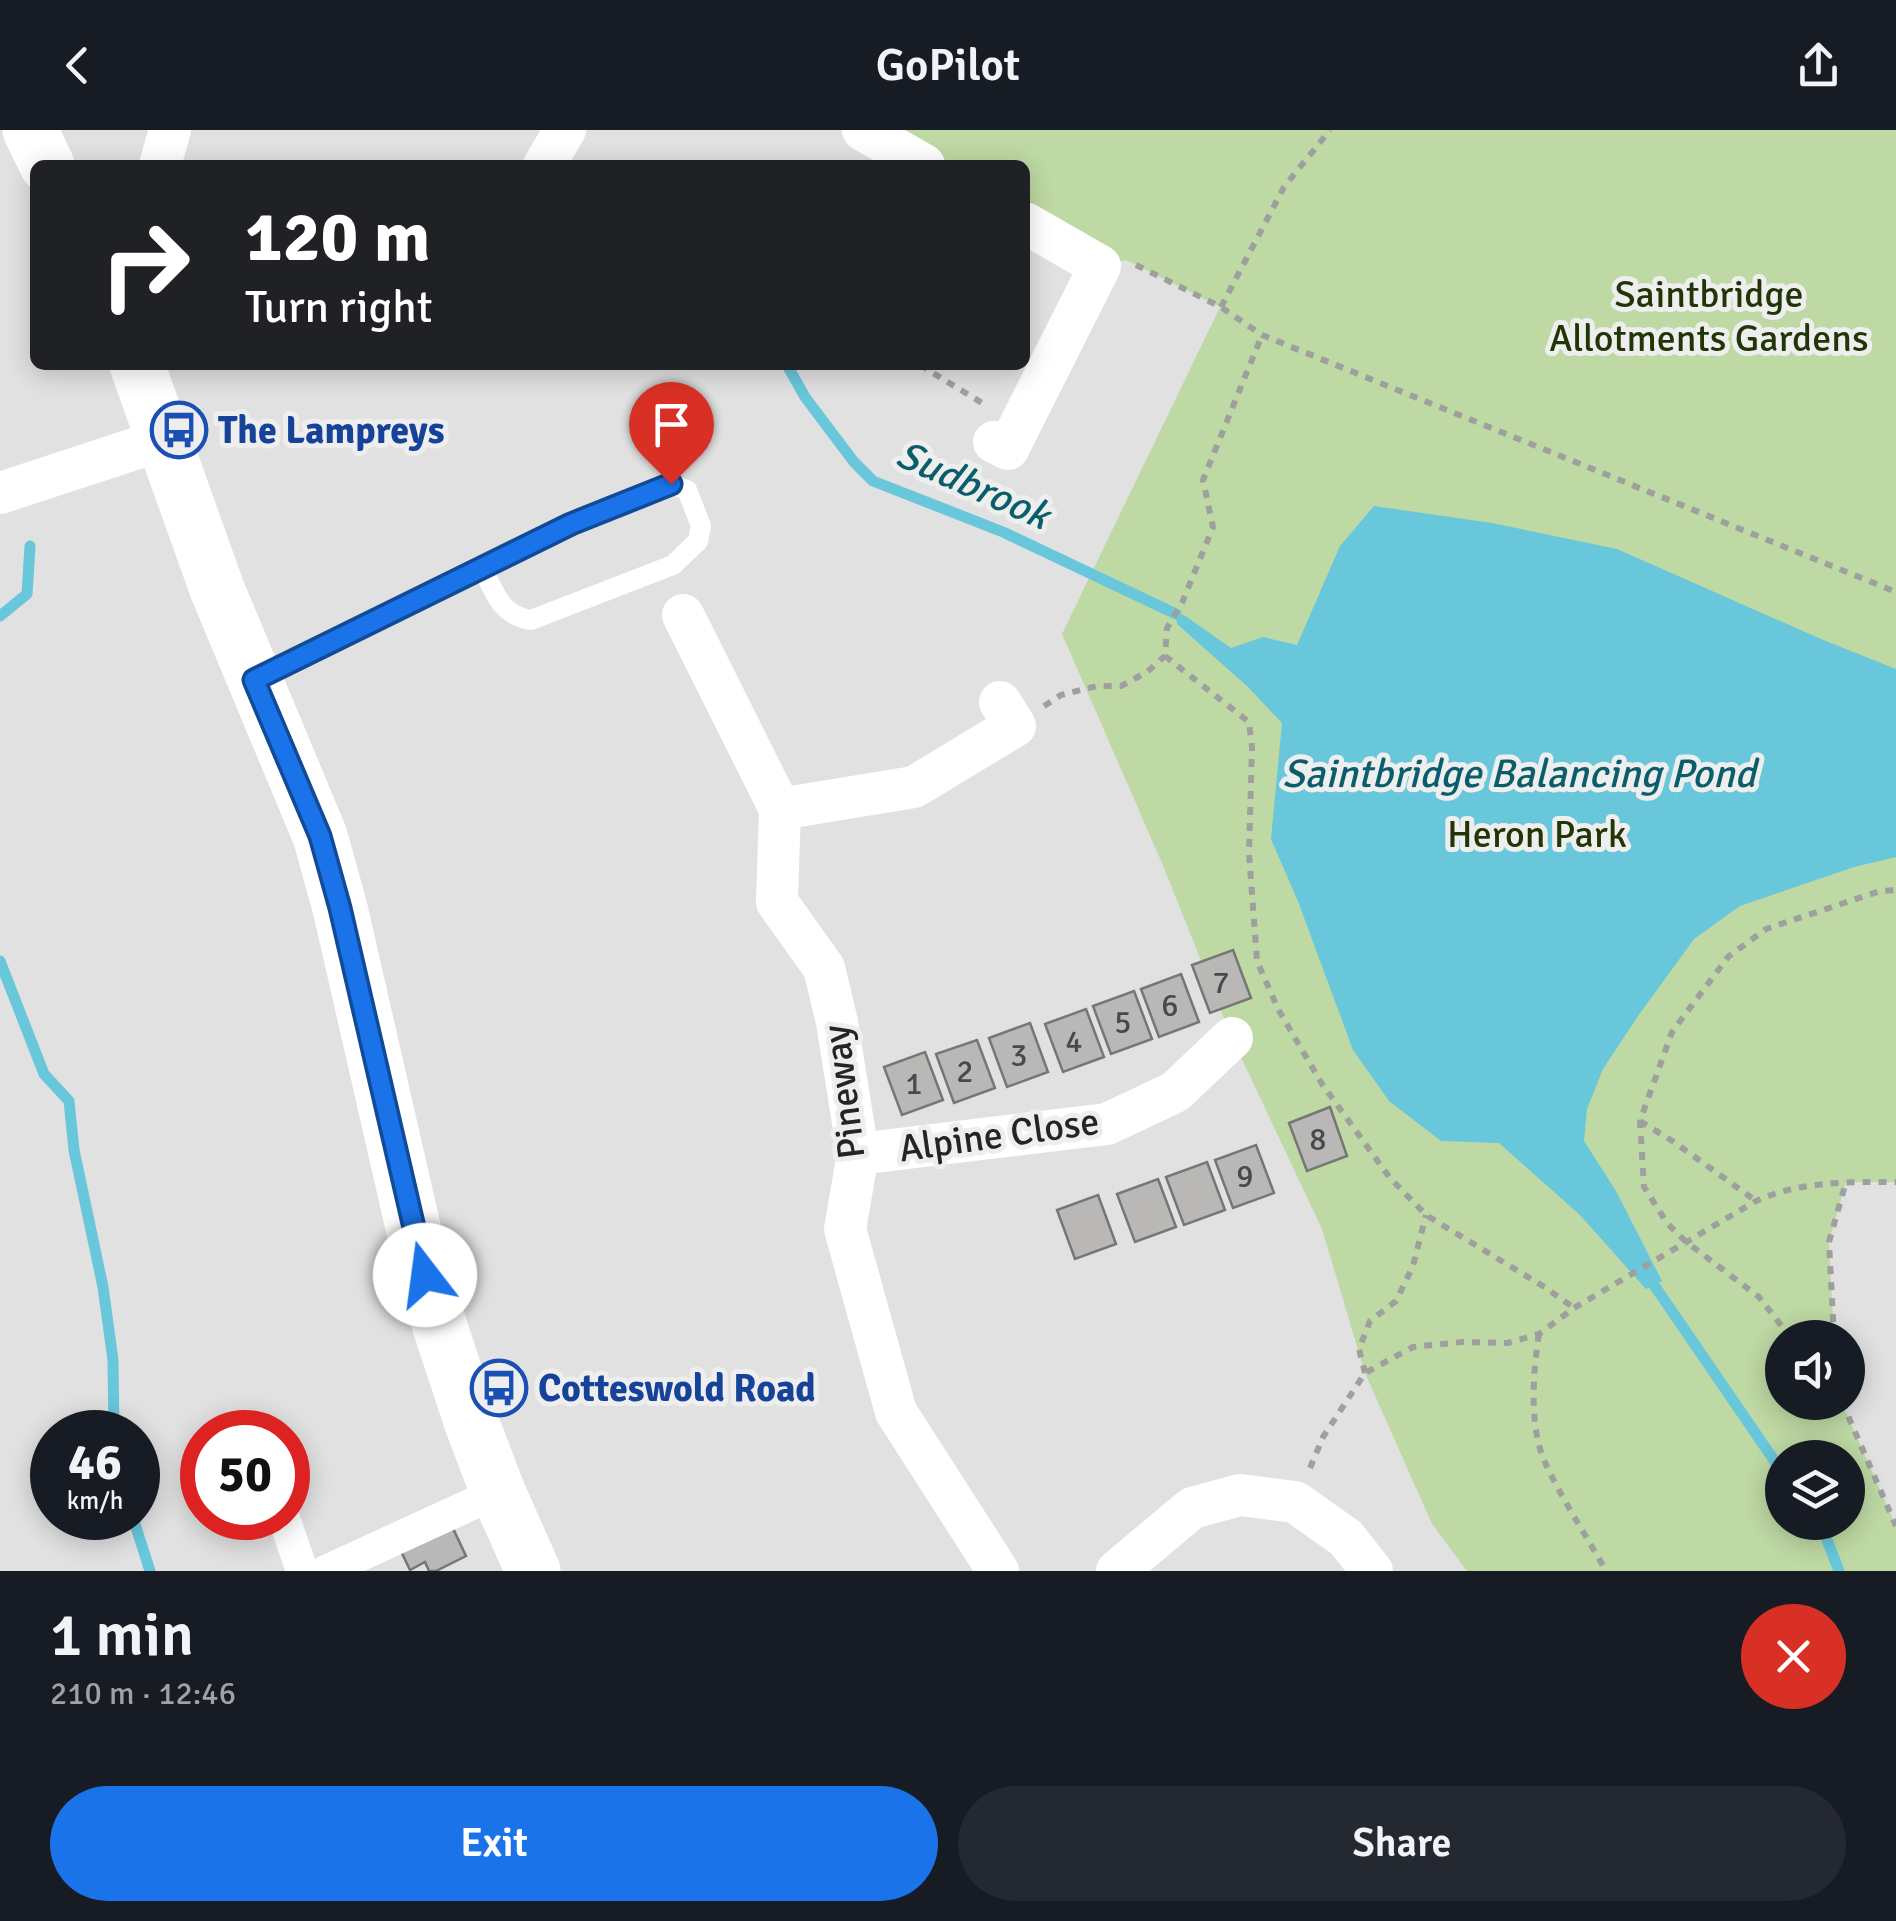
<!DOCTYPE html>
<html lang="en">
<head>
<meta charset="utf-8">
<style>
  body { margin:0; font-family:Signika,sans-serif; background:#242831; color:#f1f3f6; height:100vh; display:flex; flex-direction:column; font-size:38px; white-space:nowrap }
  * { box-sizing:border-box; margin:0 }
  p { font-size:32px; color:#9ea1a6 }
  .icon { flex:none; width:55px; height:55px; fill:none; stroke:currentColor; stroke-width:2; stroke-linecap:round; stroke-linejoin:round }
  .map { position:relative; height:1441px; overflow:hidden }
  .drawer { display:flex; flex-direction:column; background:#171b24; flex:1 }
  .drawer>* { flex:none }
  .top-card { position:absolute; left:30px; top:30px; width:1000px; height:210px; border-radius:15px; box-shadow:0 5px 25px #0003; background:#202124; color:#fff; overflow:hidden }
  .controls { position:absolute; left:1765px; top:1190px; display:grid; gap:20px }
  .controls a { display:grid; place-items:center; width:100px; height:100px; border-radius:50%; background:#171b24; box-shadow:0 5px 25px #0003; font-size:50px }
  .speed { position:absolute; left:30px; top:1280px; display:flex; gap:20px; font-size:50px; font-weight:700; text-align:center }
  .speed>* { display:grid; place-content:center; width:130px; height:130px; border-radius:50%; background:#171b24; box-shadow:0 5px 25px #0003; line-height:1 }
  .speed small { font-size:25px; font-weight:400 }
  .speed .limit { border:15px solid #d22; background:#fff; color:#111 }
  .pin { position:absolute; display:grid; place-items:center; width:85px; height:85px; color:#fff; margin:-102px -42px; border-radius:50% 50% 50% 0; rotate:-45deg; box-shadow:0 0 10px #0007 }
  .pin .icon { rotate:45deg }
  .me { position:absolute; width:110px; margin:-55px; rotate:345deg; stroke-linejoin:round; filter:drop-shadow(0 0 8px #0008) }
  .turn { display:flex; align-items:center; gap:35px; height:210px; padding:0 50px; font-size:45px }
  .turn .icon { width:130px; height:130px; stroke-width:2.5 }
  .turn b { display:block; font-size:70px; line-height:85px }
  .round { display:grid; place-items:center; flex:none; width:105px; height:105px; border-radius:52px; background:#242831 }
  .overview { display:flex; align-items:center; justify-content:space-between; height:170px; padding:0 50px }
  h1 { font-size:60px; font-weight:600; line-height:75px }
  .primary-button { display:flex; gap:20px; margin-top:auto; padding:20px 50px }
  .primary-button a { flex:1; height:115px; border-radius:60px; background:#1a73e8; color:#fff; font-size:40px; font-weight:600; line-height:115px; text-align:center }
  .primary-button a+a { background:#242831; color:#f1f3f6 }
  header { display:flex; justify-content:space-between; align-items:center; height:130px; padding:0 50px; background:#171b24; font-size:45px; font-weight:600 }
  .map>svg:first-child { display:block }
</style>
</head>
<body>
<header><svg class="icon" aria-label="back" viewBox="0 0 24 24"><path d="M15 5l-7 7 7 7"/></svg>GoPilot<svg class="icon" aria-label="share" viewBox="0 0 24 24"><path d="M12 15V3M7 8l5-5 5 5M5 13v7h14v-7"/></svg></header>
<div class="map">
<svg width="1896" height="1441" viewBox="0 0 1896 1441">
  <rect width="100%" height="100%" fill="#e1e1e2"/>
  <!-- green -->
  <path fill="#bed9a4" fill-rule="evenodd" d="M863 0H1896V1052H1846L1829 1112 1834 1207 1782 1208V1272L1842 1273 1896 1396V1441H1467L1432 1394 1365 1243 1322 1099 1232 908 1162 733 1062 504 1220 177 1126 130 1100 136 1025 93V35H924ZM1782 1328H1848V1392H1782Z"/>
  <!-- water -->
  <path fill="#68c7da" d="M1374 376 1492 393 1617 419 1821 509 1896 539V727L1854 737 1740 776 1694 809 1638 886 1603 939 1587 979 1584 1011 1616 1061 1662 1151 1646 1159 1579 1084 1499 1013 1441 1011 1389 971 1353 920 1299 774 1271 709 1282 593 1247 556 1177 494 1176 484 1184 485 1231 518 1263 507 1297 515 1340 416Z"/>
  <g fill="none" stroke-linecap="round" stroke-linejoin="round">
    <!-- stream -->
    <g stroke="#68c7da" stroke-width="11">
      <path d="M787 235 805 267 854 332 873 351 1003 402 1176 484"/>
      <path d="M0 486 27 464 30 416"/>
      <path d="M0 831 44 944 69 971 74 1020 103 1157 113 1230 114 1302"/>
      <path d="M1654 1155 1782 1342"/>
      <path d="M133 1388 150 1441"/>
      <path d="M1818 1392 1824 1402 1839 1441"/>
    </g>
  </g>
  <!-- building -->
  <g fill="#b9b8b7" stroke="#767675" stroke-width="2.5">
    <path d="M1233 820 1251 868 1210 883 1192 835Z"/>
    <path d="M1181 844 1199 892 1159 907 1141 859Z"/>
    <path d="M1134 861 1152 909 1111 924 1093 876Z"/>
    <path d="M1086 879 1104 927 1063 942 1045 894Z"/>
    <path d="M1030 893 1048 942 1007 957 989 908Z"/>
    <path d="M977 910 995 958 954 973 936 924Z"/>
    <path d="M925 922 943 970 902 985 884 937Z"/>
    <path d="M1330 977 1347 1026 1307 1041 1289 993Z"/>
    <path d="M1256 1015 1274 1063 1233 1078 1215 1030Z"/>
    <path d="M1207 1032 1225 1080 1184 1095 1166 1047Z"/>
    <path d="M1158 1049 1176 1097 1135 1112 1117 1064Z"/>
    <path d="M1098 1065 1116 1114 1075 1129 1057 1080Z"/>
    <path d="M450 1392 466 1426 436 1441H429L425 1432 410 1440 399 1417Z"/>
  </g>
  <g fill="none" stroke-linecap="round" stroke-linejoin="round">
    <!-- path -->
    <g stroke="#9f9fa0" stroke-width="6" stroke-dasharray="8 8" stroke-linecap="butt">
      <path d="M1136 135 1221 177 1262 205 1896 462"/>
      <path d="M1221 177 1284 57 1330 0"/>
      <path d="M920 235 987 276"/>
      <path d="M1165 526 1249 592 1252 617 1249 723 1257 831 1278 879 1322 954 1390 1048 1426 1085 1546 1158 1574 1178"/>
      <path d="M1044 576 1061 565 1097 556H1121L1147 542 1165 526 1167 498 1182 473 1213 397 1203 350 1262 205"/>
      <path d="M1640 991 1674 1012 1756 1071"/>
      <path d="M1539 1204C1533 1241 1529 1295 1544 1330 1561 1368 1586 1405 1606 1441"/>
      <path d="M1791 1208 1759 1167 1685 1111 1667 1093 1644 1057 1640 991 1672 902 1728 827 1766 799 1880 761 1896 760"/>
      <path d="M1834 1208 1829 1112 1846 1052"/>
      <path d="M1365 1243 1359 1219 1370 1191 1396 1171 1413 1136 1426 1085"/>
      <path d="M1842 1272 1896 1396"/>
      <path d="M1310 1338 1323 1307 1365 1243 1413 1217 1462 1212 1508 1213 1539 1204 1574 1178 1756 1071C1800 1051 1848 1052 1896 1052"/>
    </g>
    <!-- service -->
    <path stroke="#fff" stroke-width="20" d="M256 549 571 394 671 354 687 360 701 396 698 411 673 435 531 490C500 485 495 463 482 437"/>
    <!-- pedestrian -->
    <g stroke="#fff" stroke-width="32">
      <path d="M284 1388 302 1441"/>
      <path d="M326 1441 498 1362"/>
    </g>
    <!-- minor -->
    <g stroke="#fff" stroke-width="42">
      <path d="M863 0 924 35"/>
      <path d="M160 35 170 0"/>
      <path d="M544 35 565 0"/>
      <path d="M994 312 1008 319 1100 136 1025 93"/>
      <path d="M0 363 165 309"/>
      <path d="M683 485 780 679 777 772 824 838 837 892 858 1024 845 1099 896 1282 998 1441"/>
      <path d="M780 679 914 657 1015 596 1000 572"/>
      <path d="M858 1024 1107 994 1175 962 1232 908"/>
      <path d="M1117 1441 1192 1378 1240 1365 1295 1372 1346 1408 1372 1441"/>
    </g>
    <!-- secondary -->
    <g stroke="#fff" stroke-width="55">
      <path d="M30 0 47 35"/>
      <path d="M137 235 217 459 320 706 340 778 418 1119 440 1197 471 1291 498 1362 533 1441"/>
    </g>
  </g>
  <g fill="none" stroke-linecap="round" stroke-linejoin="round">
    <!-- route casing -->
    <g stroke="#114b97" stroke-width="25">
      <path id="route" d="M425 1145 340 778 320 706 254 550 571 394 671 354"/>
    </g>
    <!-- route -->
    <use href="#route" stroke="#1a73e8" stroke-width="18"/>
  </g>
  <!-- icons -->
  <defs>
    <g id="bus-ring" transform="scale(2.875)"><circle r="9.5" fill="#eeeeef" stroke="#1a4fb4" stroke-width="1.5"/><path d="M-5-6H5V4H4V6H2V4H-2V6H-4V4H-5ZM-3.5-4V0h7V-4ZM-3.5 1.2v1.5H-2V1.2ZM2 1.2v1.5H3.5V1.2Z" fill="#1a4fb4"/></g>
  </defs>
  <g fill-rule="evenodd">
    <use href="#bus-ring" x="179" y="300"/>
    <use href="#bus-ring" x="499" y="1258"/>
  </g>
  <g text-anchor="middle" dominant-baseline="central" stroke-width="10" stroke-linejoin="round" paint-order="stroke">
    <!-- number labels -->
    <g font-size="32" fill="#49494a">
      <text x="1221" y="852">7</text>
      <text x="1170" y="875">6</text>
      <text x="1123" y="892">5</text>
      <text x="1074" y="911">4</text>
      <text x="1019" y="925">3</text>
      <text x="965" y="941">2</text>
      <text x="914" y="953">1</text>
      <text x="1318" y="1009">8</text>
      <text x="1245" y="1046">9</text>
    </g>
    <!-- park labels -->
    <g font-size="38" fill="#223506" stroke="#eeeeef">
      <text x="1709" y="164">Saintbridge<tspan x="1709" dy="44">Allotments Gardens</tspan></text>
      <text x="1537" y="704">Heron Park</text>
    </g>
    <!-- transit labels -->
    <g font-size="38" font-weight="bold" fill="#164399" stroke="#eeeeef" text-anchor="start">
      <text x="218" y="300">The Lampreys</text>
      <text x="538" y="1258">Cotteswold Road</text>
    </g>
    <!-- street labels -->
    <g font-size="38" fill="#242425" stroke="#eeeeef">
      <text transform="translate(844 962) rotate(-97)">Pineway</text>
      <text transform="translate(999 1005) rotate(-8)">Alpine Close</text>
    </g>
    <!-- water labels -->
    <g font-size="40" font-style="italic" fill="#0a5e6b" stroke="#eeeeef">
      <text transform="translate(973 355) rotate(24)">Sudbrook</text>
      <text x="1519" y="644">Saintbridge Balancing Pond</text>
    </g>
  </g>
</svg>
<div class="controls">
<a><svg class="icon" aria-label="sound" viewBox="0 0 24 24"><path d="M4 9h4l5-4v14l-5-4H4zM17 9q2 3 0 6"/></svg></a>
<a><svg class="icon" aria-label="layers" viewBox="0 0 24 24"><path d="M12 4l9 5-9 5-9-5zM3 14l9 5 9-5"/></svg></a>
</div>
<div class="speed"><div>46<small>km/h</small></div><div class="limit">50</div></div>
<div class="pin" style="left:671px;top:354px;background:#d93025"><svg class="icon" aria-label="arrive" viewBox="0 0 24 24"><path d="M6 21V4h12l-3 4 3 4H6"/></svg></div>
<svg class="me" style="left:425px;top:1145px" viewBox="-20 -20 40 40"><circle r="19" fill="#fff"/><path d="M0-13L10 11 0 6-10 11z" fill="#1a73e8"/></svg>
<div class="top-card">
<div class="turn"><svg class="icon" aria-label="right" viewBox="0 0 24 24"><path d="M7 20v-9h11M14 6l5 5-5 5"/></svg><div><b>120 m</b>Turn right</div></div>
</div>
</div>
<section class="drawer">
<div class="overview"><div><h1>1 min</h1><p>210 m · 12:46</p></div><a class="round" style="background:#d93025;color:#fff"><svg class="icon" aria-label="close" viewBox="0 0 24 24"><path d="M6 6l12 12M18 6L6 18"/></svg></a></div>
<div class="primary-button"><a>Exit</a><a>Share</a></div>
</section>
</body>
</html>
